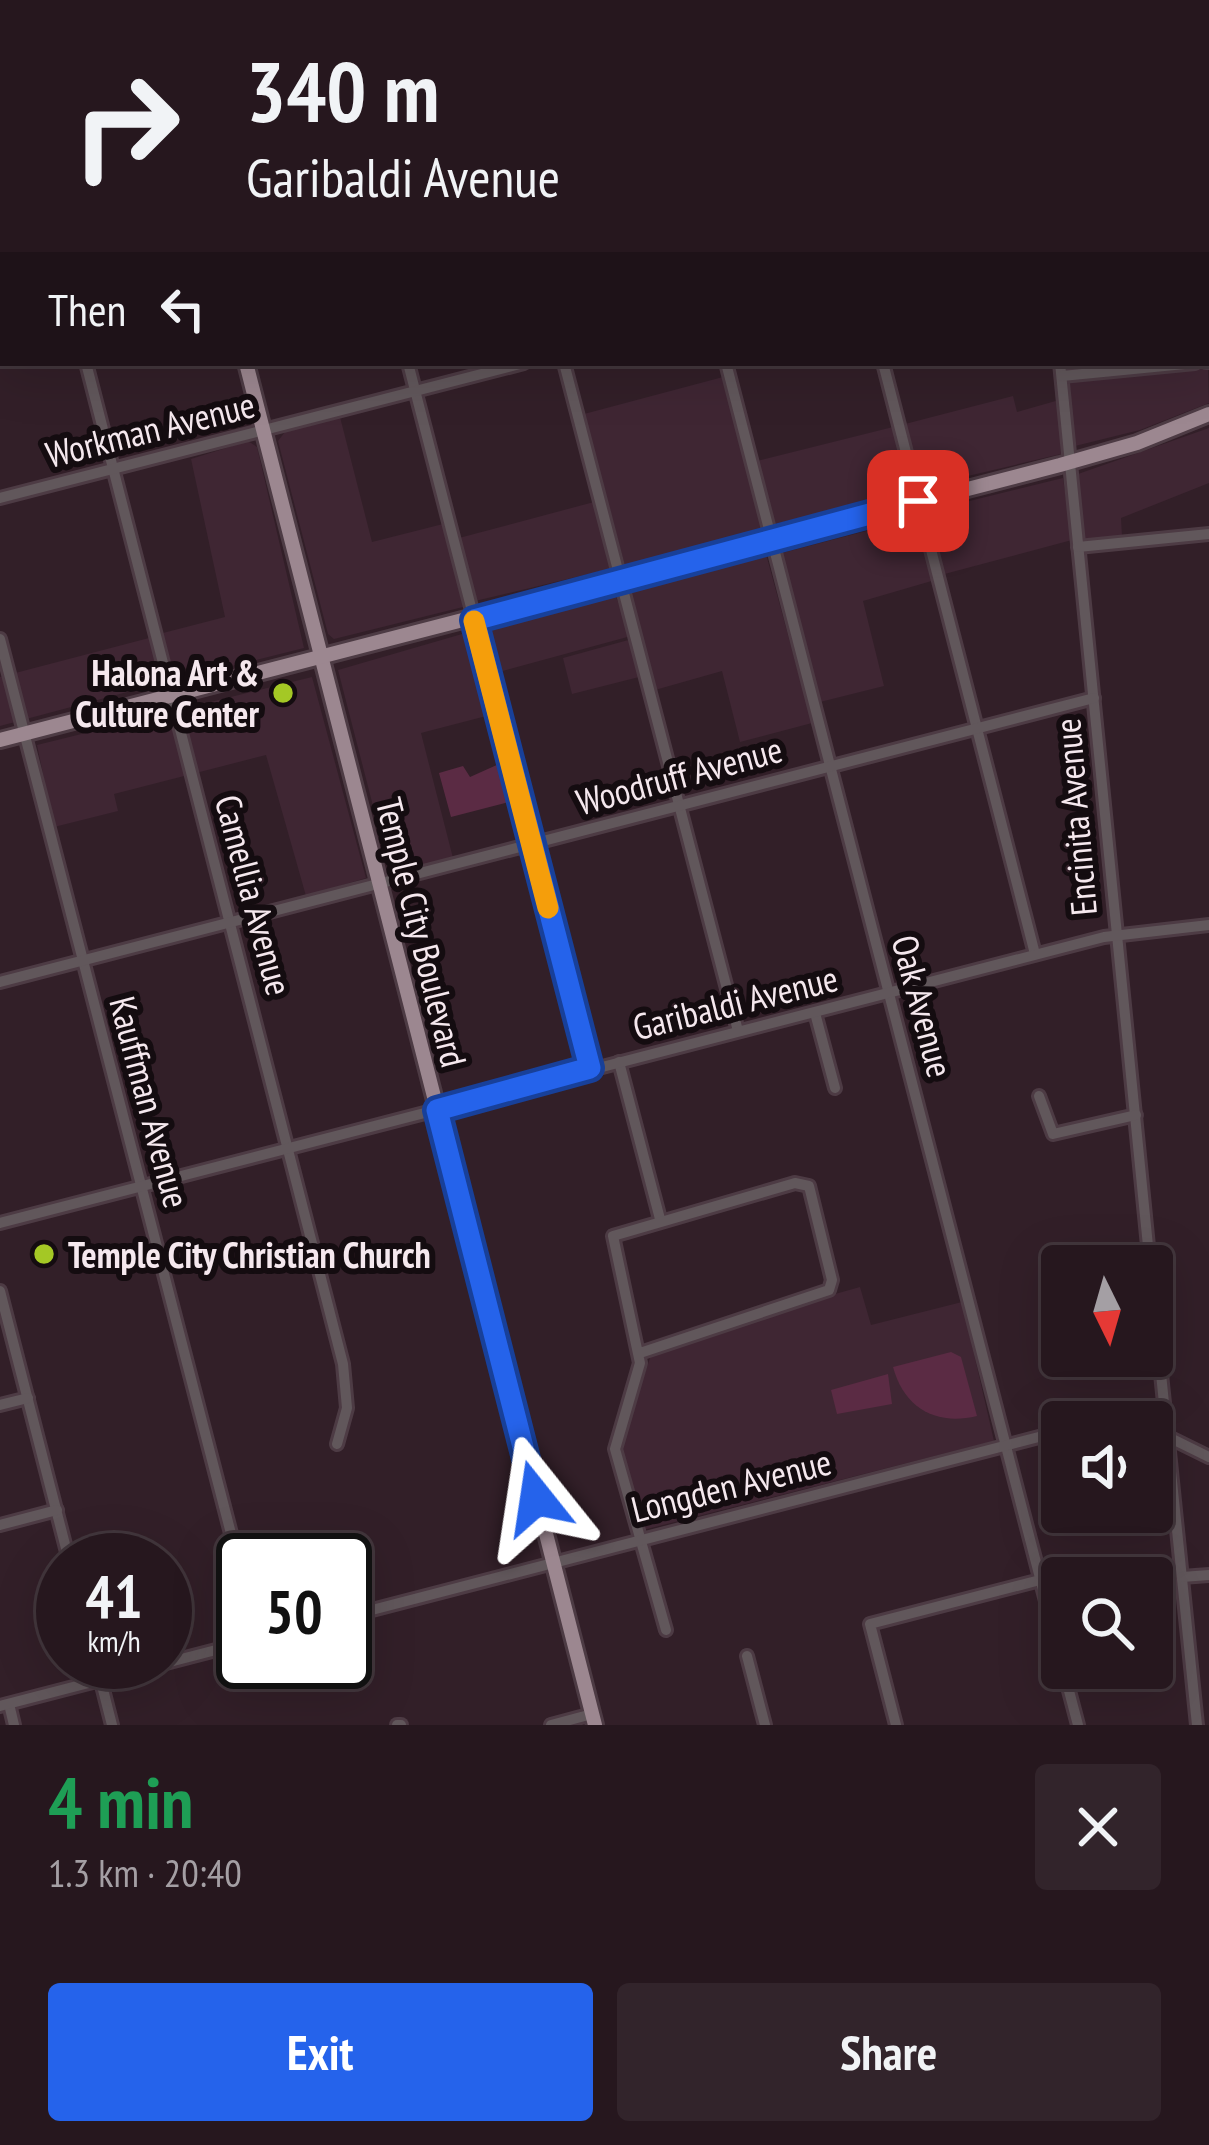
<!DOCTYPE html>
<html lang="en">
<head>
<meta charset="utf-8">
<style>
  body { margin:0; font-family:"PT Sans Narrow",sans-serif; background:#32242b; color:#f1f3f6; height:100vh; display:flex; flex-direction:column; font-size:45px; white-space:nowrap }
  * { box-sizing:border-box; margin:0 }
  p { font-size:39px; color:#a49fa4 }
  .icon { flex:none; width:66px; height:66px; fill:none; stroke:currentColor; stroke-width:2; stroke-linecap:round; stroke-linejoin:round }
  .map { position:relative; height:1725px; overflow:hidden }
  .sheet { display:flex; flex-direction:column; background:#26171e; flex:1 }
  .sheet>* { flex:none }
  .top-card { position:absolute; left:0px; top:0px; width:1209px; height:366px; box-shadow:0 12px 48px #0002,0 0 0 3px #42363c; background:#26171e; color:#f1f3f6; overflow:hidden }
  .needle { width:78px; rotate:175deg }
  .buttons { position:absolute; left:1041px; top:1245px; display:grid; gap:24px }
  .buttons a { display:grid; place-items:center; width:132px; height:132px; border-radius:12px; background:#26171e; box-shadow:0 12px 48px #0002,0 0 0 3px #42363c; font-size:60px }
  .speed { position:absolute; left:36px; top:1533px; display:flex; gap:24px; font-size:60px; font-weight:700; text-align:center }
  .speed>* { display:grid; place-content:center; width:156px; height:156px; border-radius:50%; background:#26171e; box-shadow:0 12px 48px #0002,0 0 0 3px #42363c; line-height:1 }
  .speed small { font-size:30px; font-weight:400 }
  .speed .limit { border:6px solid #111; border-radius:18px; background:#fff; color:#111 }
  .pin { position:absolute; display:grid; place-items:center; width:102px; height:102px; color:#fff; margin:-51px; border-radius:24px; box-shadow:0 6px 18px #0006 }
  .me { position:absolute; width:132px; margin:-66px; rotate:345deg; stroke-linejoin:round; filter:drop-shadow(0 0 9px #0008) }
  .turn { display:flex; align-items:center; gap:42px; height:252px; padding:0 48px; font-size:54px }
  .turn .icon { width:156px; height:156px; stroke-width:2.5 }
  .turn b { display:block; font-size:84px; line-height:102px }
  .then { display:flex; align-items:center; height:114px; padding:0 48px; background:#0003; gap:24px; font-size:45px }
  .round { display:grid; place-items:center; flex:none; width:126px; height:126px; border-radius:12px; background:#32242b }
  .summary { display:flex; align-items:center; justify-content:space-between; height:204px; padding:0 48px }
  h1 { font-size:72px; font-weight:600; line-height:90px; color:#1e9e55 }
  .action { display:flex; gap:24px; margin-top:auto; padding:24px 48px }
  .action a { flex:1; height:138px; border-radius:12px; background:#2563eb; color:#fff; font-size:48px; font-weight:600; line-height:138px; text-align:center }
  .action a+a { background:#32242b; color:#f1f3f6 }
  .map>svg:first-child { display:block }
</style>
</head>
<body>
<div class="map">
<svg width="1209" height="1725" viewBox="0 0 1209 1725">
  <rect width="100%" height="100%" fill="#321f28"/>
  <!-- built -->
  <g fill="#3f2633">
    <path d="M1208 364 1209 403 1140 430 1075 446 1069 378Z"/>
    <path d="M723 377 762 528 625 566 584 414Z"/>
    <path d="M1013 396 1017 412 1059 400 1061 454 921 487 905 424Z"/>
    <path d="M340 417 372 542 443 524 463 607 334 639 328 634 278 441 285 432Z"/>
    <path d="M893 427 909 493 774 524 757 461Z"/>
    <path d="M1209 428V483L1121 518 1122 536 1084 539 1078 474Z"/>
    <path d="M248 441 257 447 304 648 175 680 163 633 225 617 191 459Z"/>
    <path d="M1063 478 1072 540 937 576 929 511Z"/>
    <path d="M594 502 610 569 475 601 459 538Z"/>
    <path d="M916 518 935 580 863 601 884 686 820 702 782 553Z"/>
    <path d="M766 554 812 723 740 742 722 671 655 690 630 593Z"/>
    <path d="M615 594 631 636 488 675 484 628Z"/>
    <path d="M469 632 494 714 421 733 453 858 398 872 389 868 338 670Z"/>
    <path d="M149 638 161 683 0 726V677Z"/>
    <path d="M632 639 639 677 572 694 563 658Z"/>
    <path d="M312 677 366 878 306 896 266 755 114 794 118 811 54 827 37 745Z"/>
    <path d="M860 1287 871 1325 962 1302 994 1441 643 1530 621 1445 651 1355 687 1345 728 1324Z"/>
  </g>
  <!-- green -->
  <g fill="#5b2b44">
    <path d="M499 764 509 802 451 817 439 773 463 766 470 777Z"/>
    <path d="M951 1352 961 1357 977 1416C936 1426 904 1408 893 1367Z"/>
    <path d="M888 1374 892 1404 837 1414 831 1390Z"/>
  </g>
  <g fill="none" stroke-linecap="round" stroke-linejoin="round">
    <!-- minor casing -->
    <g stroke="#4d3b44" stroke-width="16">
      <g id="minor">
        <path d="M469 0 470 3"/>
        <path d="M680 0 681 3"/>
        <path d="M785 0 786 3"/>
        <path d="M1024 0V3"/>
        <path d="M1157 0V3"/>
        <path d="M275 3 286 0"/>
        <path d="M934 3 945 0"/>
        <path d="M0 253 3 252"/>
        <path d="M1206 286 1209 320"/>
        <path d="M1206 362H1209"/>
        <path d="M86 363 343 1364 347 1408 337 1444"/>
        <path d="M408 363 590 1068"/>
        <path d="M564 363 738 1031"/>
        <path d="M726 363 1062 1663"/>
        <path d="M883 363 1035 954"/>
        <path d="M1060 363 1150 1266"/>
        <path d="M1062 376 1195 363"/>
        <path d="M0 498 524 363"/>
        <path d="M1078 547 1209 534"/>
        <path d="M0 639 243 1580"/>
        <path d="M0 982 1094 698"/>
        <path d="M815 1013 835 1088"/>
        <path d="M619 1062 660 1219"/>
        <path d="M1039 1096 1053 1134 1136 1115"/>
        <path d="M0 1223 1104 937 1209 925"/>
        <path d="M1152 1286 1197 1725"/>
        <path d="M0 1291 69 1560"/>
        <path d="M640 1353 829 1290 832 1280 809 1186 795 1183 613 1236 640 1363 615 1449 666 1630"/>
        <path d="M0 1405 28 1398"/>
        <path d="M1101 1422H1122"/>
        <path d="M1152 1429 1209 1457"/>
        <path d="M0 1525 57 1510"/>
        <path d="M1182 1577 1209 1575"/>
        <path d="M345 1617 1062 1431"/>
        <path d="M747 1656 765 1725"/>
        <path d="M96 1662 112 1725"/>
        <path d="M1063 1668 1078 1725"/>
        <path d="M9 1704 14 1725"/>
        <path d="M0 1706 243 1643"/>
        <path d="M397 1725H401"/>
        <path d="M551 1725 592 1714"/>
        <path d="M896 1725 870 1624 1040 1580"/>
      </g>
    </g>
    <!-- major casing -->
    <g stroke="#4d3b44" stroke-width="20">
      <g id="major">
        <path d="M148 0 149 3"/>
        <path d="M246 363 595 1725"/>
        <path d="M0 740 1060 465 1137 443 1209 414"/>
      </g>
    </g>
    <!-- minor -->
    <use href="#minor" stroke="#61575b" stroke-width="10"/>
    <!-- major -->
    <use href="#major" stroke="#9c8790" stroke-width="14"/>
  </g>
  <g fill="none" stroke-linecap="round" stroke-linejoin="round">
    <!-- route casing -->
    <g stroke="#184099" stroke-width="30">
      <path id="route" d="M536 1498 437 1110 590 1068 474 620 918 501"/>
    </g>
    <!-- route -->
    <use href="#route" stroke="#2563eb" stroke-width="21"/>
    <!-- slow -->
    <path stroke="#f59e0b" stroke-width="21" d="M474 621 548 908"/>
  </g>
  <!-- markers -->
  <g fill="#a4c825" stroke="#140c10" stroke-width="4.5">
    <circle cx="283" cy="693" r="12"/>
    <circle cx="44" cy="1254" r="12"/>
  </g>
  <g text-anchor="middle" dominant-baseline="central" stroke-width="12" stroke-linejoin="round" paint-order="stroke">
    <!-- street labels -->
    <g font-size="36" fill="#f5e8ee" stroke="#140c10">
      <text transform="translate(150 429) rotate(-14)">Workman Avenue</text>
      <text transform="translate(679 775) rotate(-15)">Woodruff Avenue</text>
      <text transform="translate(1075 817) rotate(-95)">Encinita Avenue</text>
      <text transform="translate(254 895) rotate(75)">Camellia Avenue</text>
      <text transform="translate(422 932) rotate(76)">Temple City Boulevard</text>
      <text transform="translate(735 1002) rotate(-14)">Garibaldi Avenue</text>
      <text transform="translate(923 1006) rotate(75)">Oak Avenue</text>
      <text transform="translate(150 1102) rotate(75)">Kauffman Avenue</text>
      <text transform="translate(731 1485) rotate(-14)">Longden Avenue</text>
    </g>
    <!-- poi labels -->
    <g font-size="36" font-weight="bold" fill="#f5e8ee" stroke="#140c10" text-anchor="end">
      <text x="259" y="672">Halona Art &amp;<tspan x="259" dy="41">Culture Center</tspan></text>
      <text x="68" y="1254" text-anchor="start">Temple City Christian Church</text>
    </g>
  </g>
</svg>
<div class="buttons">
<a><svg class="needle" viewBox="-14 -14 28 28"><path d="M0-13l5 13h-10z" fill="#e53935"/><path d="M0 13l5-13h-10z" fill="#a49fa4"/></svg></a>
<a><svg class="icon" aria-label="sound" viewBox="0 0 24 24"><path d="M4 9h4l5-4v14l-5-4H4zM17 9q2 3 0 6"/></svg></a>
<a><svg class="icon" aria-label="search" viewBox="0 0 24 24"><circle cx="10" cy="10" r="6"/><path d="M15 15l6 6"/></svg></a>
</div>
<div class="speed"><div>41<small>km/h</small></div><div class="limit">50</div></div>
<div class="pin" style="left:918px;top:501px;background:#d93025"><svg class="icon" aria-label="arrive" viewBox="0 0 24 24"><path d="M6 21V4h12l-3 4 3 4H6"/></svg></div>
<svg class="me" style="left:536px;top:1498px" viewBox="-20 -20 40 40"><path d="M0-17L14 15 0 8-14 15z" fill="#2563eb" stroke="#fff" stroke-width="4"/></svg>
<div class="top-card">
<div class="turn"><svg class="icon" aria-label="right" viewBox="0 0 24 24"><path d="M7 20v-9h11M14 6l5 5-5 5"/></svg><div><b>340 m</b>Garibaldi Avenue</div></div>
<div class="then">Then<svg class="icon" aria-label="left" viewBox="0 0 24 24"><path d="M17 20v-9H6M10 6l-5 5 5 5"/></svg></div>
</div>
</div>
<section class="sheet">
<div class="summary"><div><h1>4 min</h1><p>1.3 km · 20:40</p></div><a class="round"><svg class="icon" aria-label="close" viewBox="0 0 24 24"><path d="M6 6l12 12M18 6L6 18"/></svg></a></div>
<div class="action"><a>Exit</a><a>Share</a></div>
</section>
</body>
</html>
